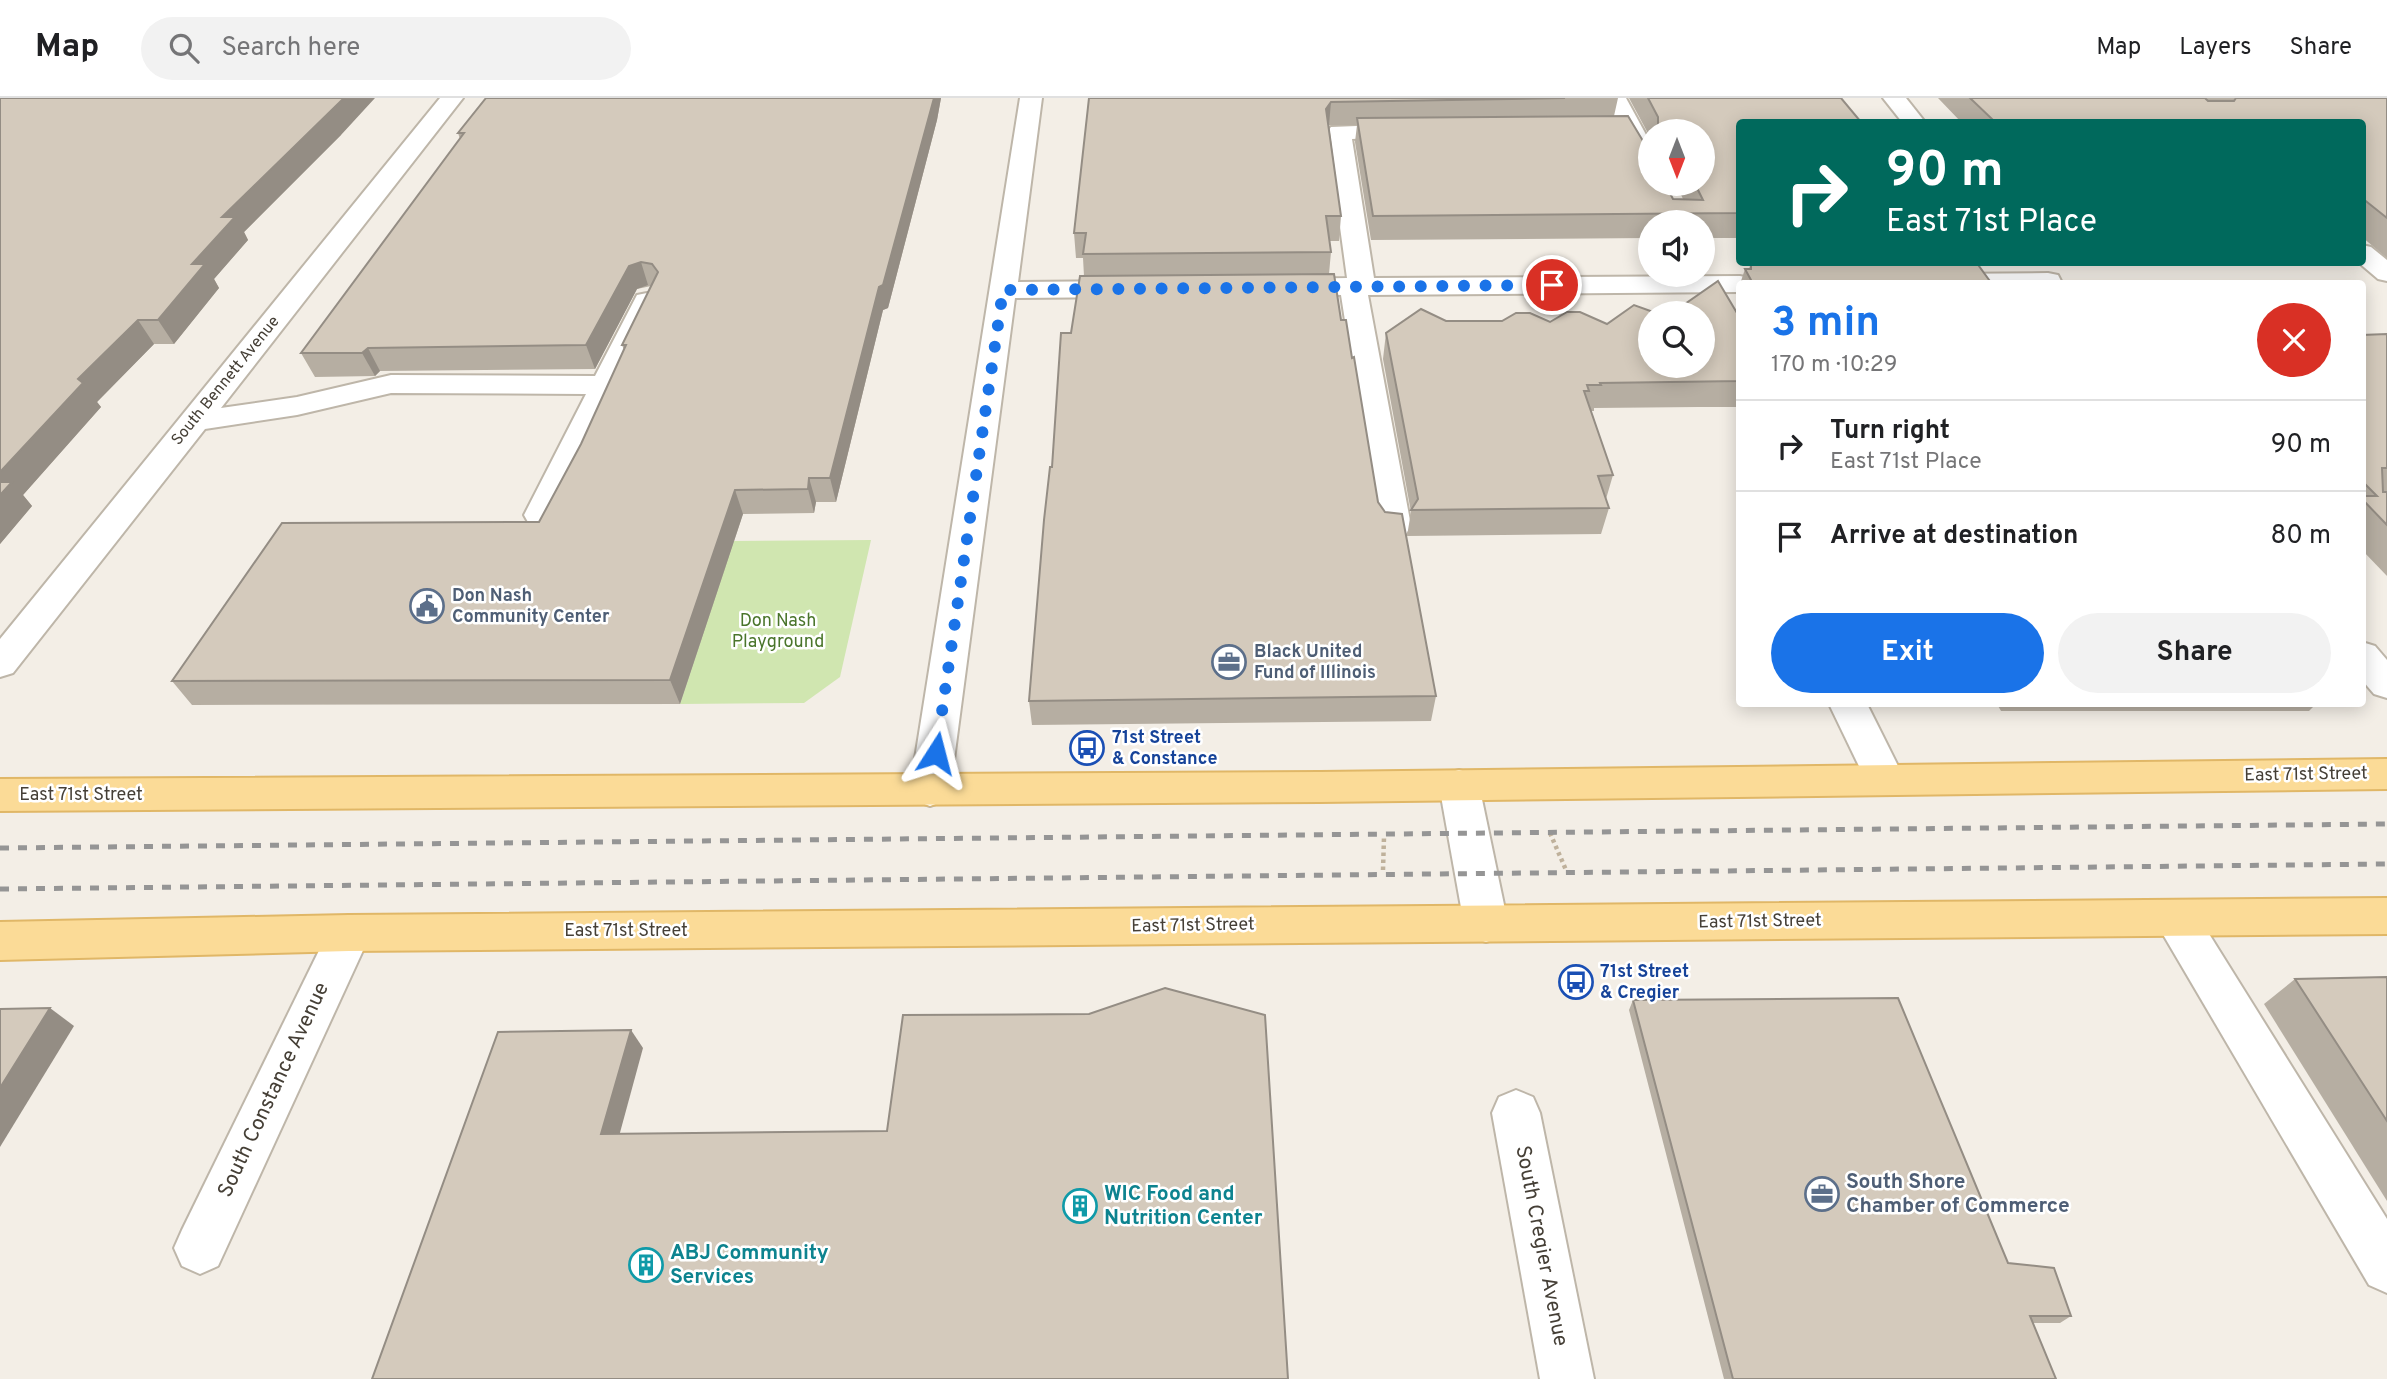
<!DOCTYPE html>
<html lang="en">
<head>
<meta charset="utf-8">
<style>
  body { margin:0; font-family:Overpass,sans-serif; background:#f2f2f2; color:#202124; height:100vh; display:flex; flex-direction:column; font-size:26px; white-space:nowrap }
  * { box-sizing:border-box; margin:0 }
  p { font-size:23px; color:#757577 }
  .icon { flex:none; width:38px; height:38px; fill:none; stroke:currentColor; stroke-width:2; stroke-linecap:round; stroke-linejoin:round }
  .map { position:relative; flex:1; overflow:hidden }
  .details { position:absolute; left:1736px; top:182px; width:630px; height:427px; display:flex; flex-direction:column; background:#fff; border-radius:7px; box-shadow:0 4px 18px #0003 }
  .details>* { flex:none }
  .hud { position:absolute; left:1736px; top:21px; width:630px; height:147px; border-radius:7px; box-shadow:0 4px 18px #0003; background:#00695c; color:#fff; overflow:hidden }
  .needle { width:46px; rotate:180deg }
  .controls { position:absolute; left:1638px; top:21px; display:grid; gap:14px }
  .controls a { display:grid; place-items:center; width:77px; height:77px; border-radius:50%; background:#fff; box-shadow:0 4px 18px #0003; font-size:35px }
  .pin { position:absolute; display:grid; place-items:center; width:60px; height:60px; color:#fff; margin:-30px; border:4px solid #fff; border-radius:50%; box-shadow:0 2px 7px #0007 }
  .me { position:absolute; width:77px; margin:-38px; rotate:9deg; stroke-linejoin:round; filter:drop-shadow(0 0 5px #0008) }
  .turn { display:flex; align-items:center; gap:24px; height:147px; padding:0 35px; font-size:32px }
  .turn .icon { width:91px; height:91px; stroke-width:2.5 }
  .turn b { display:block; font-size:49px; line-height:60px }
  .round { display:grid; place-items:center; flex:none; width:74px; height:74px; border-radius:37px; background:#f2f2f2 }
  .summary { display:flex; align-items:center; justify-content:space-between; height:119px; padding:0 35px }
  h1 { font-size:42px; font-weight:700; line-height:52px; color:#1a73e8 }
  .button { display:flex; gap:14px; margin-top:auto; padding:14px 35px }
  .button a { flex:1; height:80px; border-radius:42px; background:#1a73e8; color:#fff; font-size:28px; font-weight:700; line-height:80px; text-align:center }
  .button a+a { background:#f2f2f2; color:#202124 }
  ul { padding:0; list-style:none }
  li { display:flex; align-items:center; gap:21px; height:91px; padding:0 35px; border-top:2px solid #e0e0e0 }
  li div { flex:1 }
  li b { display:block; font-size:26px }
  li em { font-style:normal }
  header { display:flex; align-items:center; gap:42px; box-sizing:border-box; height:98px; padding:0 35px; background:#fff; border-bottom:2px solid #e0e0e0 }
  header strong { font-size:33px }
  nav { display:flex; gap:38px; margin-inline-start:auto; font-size:24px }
  .search { width:490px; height:63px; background:#f2f2f2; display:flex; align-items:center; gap:18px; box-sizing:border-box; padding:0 24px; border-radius:38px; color:#757577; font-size:26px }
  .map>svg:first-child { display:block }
</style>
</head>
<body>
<header>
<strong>Map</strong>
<div class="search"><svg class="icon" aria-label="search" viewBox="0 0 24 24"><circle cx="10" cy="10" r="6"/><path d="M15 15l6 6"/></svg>Search here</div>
<nav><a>Map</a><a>Layers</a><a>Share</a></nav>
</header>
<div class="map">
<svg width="2387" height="1281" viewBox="0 0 2387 1281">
  <rect width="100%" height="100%" fill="#f3eee6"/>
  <!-- green -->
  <path fill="#d0e6b0" d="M871 442 840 579 804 605 680 606 733 443Z"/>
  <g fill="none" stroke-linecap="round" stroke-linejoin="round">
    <!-- minor casing -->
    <g stroke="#beb6a9" stroke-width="4">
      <g id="minor">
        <path d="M440 0H463L221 310 297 299 391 277 595 278 637 197 647 195 657 197 661 203 552 424 540 428 528 424 524 417 586 296 391 295 297 317 205 331 13 575 0 579V541Z"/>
        <path d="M1020 0H1042L1018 184 1131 183 1141 185 1145 191 1141 197 1131 199 1015 200 950 692 944 703 930 708 916 703 910 692Z"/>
        <path d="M1604 0H1626L1650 44V73L1642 71 1638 66Z"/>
        <path d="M1883 0H1906L1925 24H1902Z"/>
        <path d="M1408 26 1416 28 1420 33 1416 38 1352 41 1374 180 1740 178 1750 180 1753 186H1740V194L1368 197 1411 428 1406 436 1394 439 1382 436 1377 428 1341 197 1275 195 1271 189 1275 183 1285 181 1347 180 1327 34 1331 29Z"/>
        <path d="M2362 147 2371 149 2387 162V183L2378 181 2358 164H2362Z"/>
        <path d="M2048 175 2058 177 2061 183 2060 186 1925 184 1928 178 1938 176Z"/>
        <path d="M2362 544 2375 548 2387 562V600L2374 596 2362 582Z"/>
        <path d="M1829 606H1867L1905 682 1899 693 1885 697 1871 693Z"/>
        <path d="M1459 672 1473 676 1479 687 1508 826 1501 839 1486 844 1471 839 1464 826 1439 687 1445 676Z"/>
        <path d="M2176 802 2191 807 2387 1121V1195L2369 1187 2161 833 2154 820 2161 807Z"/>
        <path d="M349 817 364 822 371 835 218 1168 200 1176 182 1168 174 1150 182 1132 334 822Z"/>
        <path d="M1516 992 1533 999 1540 1015 1594 1281H1540L1492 1015 1499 999Z"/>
      </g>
    </g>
    <!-- major casing -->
    <g stroke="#e0b767" stroke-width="4">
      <g id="major">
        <path d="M2387 661V691L1320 704 0 713V681L1320 674Z"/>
        <path d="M2387 800V836L349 853 0 862V824L349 817Z"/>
      </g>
    </g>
    <!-- path -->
    <g stroke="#bfb19b" stroke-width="4.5" stroke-dasharray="3.5 3.5" stroke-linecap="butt">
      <path d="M1550 735 1566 772"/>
      <path d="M1383 772 1384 739"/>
    </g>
    <!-- minor -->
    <use href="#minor" fill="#fff" fill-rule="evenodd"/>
    <!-- major -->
    <use href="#major" fill="#fbdb97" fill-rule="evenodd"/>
    <!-- rail -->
    <g stroke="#959595" stroke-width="5" stroke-dasharray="9 9" stroke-linecap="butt">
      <path d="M0 750 2387 726"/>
      <path d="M0 791 2387 766"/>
    </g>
  </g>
  <!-- wall -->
  <g fill="#b6aea2">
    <path d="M0 0 341 37 244 134 248 142 214 181 219 190 174 246H154L97 304 101 309 23 397 32 408 0 446Z"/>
    <path d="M486 0H941L937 22 888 210 883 212 836 404H816L814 415 743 416 680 606 192 607 172 583 539 424 581 346 624 252 622 247 651 188 637 191 595 271 380 273 375 278 315 279 301 255 460 41 458 35Z"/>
    <path d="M1089 0H1618L1614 18 1650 86 1673 101H1683L1676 86H1703V33H1650V39L1629 0H1841L1740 24V140H1703V124H1650V140L1371 142 1355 44 1357 27H1329L1341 118 1339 143H1329L1331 154 1329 176 1341 222 1378 404 1436 598 1431 623 1032 627 1029 603 1052 369 1084 178 1083 160H1076L1074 135Z"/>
    <path d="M1938 0H2387V160L2362 139V24H1961Z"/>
    <path d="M1751 164 1992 186H1740L1745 171H1749Z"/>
    <path d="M1740 188V202L1737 197Z"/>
    <path d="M1737 215H1740V309H1698L1594 310V313H1591L1613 377 1606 401 1609 410 1601 436 1407 438 1411 414 1383 261 1386 235 1446 223 1550 224 1650 268Z"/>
    <path d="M2387 236V478L2362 452V237Z"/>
    <path d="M1997 606H2316L2309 613H2001Z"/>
    <path d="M2387 879V1103L2264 906 2295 881Z"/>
    <path d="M1633 902 2008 1165 2071 1218 2060 1225H2033L2056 1281H1724L1629 912Z"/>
  </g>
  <!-- shaded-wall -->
  <g fill="#948d84">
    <path d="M344 0H375L341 37 244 134 248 142 214 181 219 190 174 246 158 222 222 119Z"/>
    <path d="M934 0H941L937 22 888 210 883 212 836 404 830 380 879 189Z"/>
    <path d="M1331 4 1329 27 1326 11Z"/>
    <path d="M641 164 648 187 637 191 595 271 586 247 629 168Z"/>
    <path d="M138 222 154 246 97 304 101 309 23 397 32 408 0 446V374L78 281Z"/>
    <path d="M368 250 380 273 375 278 362 255Z"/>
    <path d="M809 380 816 404 814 415 808 391Z"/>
    <path d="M735 392 743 416 680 606 670 582Z"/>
    <path d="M50 910 74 928 0 1049V990Z"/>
    <path d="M631 932 643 950 615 1053 601 1036Z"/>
  </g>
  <!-- building -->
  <g fill="#d4cabc" stroke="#948d84" stroke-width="2">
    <path d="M0 0H344L222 119H235L192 166H205L158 222H138L78 281 83 285 0 374Z"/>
    <path d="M486 0H934L883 187 879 189 830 380H809L808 391 735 392 670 582 172 583 282 425 539 424 581 346 626 247H622L658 174 652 166 641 164 629 168 586 247 368 250 362 255H301L464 35H458Z"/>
    <path d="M1089 0H1565L1331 4 1326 11 1341 118H1326L1331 154 1083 156 1086 135H1074Z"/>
    <path d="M1648 0H1841L1861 24H1740V115L1373 118 1357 20 1628 18 1646 48 1650 49V86H1665L1673 101 1703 102 1695 86H1703V33H1658V19Z"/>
    <path d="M1970 0H2205L2208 3H2234L2236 0H2387V120L2362 100V24H1999L1997 22H1993Z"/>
    <path d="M1751 164H1976L1992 186H1751V182L1745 171H1751Z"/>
    <path d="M1334 176 1341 222H1346L1352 260 1354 259 1378 404 1385 414 1402 416 1436 598 1029 603 1044 422 1050 369H1052L1061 235H1071L1080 178Z"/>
    <path d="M1718 183 1737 215H1740V283L1600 285 1601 287H1587L1589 293H1584L1613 377 1598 378 1609 410 1411 412 1418 401 1386 235 1421 211 1446 223H1502L1516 215H1530L1550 224 1567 214H1580L1607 226 1634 207 1656 215H1650V268H1703V215H1672Z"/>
    <path d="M2387 236V370H2382L2383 394H2387V427L2362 401V398H2377L2362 383V237Z"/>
    <path d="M0 384H12L0 397Z"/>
    <path d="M2387 879V1023L2295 881Z"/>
    <path d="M1165 890 1265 917 1288 1281H372L498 934 631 932 601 1036 887 1033 903 917 1089 916Z"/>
    <path d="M1898 900 2008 1165 2054 1170 2071 1218H2030L2056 1281H1733L1633 902Z"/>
    <path d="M50 910 0 990V911Z"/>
  </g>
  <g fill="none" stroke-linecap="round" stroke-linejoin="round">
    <!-- route -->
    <path stroke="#1a73e8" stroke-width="12" stroke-dasharray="0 21.6" d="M936 655 1003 192 1552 187"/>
  </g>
  <!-- icons -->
  <defs>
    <g id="civic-ring" transform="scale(1.75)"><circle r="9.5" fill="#fff" stroke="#5c6f8a" stroke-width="1.5"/><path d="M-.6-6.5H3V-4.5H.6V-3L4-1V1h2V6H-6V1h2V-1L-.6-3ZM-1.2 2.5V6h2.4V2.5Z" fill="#5c6f8a"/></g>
    <g id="office-ring" transform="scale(1.75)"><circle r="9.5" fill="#fff" stroke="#5c6f8a" stroke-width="1.5"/><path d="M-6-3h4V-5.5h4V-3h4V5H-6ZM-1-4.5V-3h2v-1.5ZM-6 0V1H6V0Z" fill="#5c6f8a"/></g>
    <g id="bus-ring" transform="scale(1.75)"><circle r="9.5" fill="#fff" stroke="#1a4fb4" stroke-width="1.5"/><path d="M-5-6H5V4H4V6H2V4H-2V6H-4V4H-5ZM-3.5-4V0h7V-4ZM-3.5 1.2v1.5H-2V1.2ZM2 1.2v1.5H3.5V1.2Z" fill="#1a4fb4"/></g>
    <g id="building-ring" transform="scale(1.75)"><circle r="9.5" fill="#fff" stroke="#0f9aa8" stroke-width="1.5"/><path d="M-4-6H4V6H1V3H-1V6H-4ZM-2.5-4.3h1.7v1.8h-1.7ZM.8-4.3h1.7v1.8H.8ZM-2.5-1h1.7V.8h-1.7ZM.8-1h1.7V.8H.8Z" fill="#0f9aa8"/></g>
  </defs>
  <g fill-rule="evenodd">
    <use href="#civic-ring" x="427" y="508"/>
    <use href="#office-ring" x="1229" y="564"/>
    <use href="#bus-ring" x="1087" y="650"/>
    <use href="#bus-ring" x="1576" y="884"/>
    <use href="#office-ring" x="1822" y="1096"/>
    <use href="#building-ring" x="1080" y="1108"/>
    <use href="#building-ring" x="646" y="1167"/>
  </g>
  <g text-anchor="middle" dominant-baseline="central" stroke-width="5" stroke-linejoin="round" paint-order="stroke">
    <!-- far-street labels -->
    <g font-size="16" fill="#453f36" stroke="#fff">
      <text transform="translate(226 283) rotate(-51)">South Bennett Avenue</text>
    </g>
    <!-- service labels -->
    <g font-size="18" font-weight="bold" fill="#4e5e75" stroke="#fff" text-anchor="start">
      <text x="452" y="498">Don Nash<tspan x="452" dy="21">Community Center</tspan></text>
      <text x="1254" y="554">Black United<tspan x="1254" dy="21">Fund of Illinois</tspan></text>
    </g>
    <!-- park labels -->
    <g font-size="18" fill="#4a752b" stroke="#fff">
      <text x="778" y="523">Don Nash<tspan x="778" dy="21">Playground</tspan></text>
    </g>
    <!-- transit labels -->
    <g font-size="18" font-weight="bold" fill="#164399" stroke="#fff" text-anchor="start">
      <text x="1112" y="640">71st Street<tspan x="1112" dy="21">&amp; Constance</tspan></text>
      <text x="1600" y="874">71st Street<tspan x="1600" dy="21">&amp; Cregier</tspan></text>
    </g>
    <!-- street labels -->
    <g font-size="18" fill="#453f36" stroke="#fff">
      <text transform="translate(2306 677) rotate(-1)">East 71st Street</text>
      <text x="81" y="697">East 71st Street</text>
      <text transform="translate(1760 824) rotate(-1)">East 71st Street</text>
      <text transform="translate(1193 828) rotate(-1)">East 71st Street</text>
      <text x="626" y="833">East 71st Street</text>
    </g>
    <!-- near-street labels -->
    <g font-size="21" fill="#453f36" stroke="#fff">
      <text transform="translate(274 992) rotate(-65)">South Constance Avenue</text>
      <text transform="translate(1541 1148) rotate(79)">South Cregier Avenue</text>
    </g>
    <!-- near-service labels -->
    <g font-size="21" font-weight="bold" fill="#4e5e75" stroke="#fff" text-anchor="start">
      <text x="1846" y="1084">South Shore<tspan x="1846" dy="24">Chamber of Commerce</tspan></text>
    </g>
    <!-- near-culture labels -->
    <g font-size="21" font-weight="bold" fill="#0d838f" stroke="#fff" text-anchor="start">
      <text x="1104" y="1096">WIC Food and<tspan x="1104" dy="24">Nutrition Center</tspan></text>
      <text x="670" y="1155">ABJ Community<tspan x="670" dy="24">Services</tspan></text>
    </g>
  </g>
</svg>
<div class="controls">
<a><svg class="needle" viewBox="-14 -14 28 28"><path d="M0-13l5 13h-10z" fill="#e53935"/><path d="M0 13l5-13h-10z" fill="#757577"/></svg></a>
<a><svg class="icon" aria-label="sound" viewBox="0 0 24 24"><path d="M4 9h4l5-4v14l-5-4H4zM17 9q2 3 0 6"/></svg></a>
<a><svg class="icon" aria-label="search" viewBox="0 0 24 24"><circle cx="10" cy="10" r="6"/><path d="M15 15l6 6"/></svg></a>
</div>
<div class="pin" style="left:1552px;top:187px;background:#d93025"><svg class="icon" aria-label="arrive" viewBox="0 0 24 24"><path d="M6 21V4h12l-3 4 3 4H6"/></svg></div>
<svg class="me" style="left:936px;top:655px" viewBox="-20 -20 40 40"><path d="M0-17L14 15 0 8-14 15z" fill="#1a73e8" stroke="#fff" stroke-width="4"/></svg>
<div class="hud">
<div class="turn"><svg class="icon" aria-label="right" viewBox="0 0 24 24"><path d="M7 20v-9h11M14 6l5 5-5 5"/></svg><div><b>90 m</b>East 71st Place</div></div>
</div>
<section class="details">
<div class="summary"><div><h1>3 min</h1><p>170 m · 10:29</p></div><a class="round" style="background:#d93025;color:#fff"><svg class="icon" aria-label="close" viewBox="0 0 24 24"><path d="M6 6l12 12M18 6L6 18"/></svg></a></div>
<ul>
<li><svg class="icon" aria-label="right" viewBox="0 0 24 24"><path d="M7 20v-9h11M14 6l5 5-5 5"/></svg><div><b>Turn right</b><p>East 71st Place</p></div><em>90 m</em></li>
<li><svg class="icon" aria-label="arrive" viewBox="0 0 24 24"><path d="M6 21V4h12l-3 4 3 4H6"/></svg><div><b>Arrive at destination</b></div><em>80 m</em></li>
</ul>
<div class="button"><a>Exit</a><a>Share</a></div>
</section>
</div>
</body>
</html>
